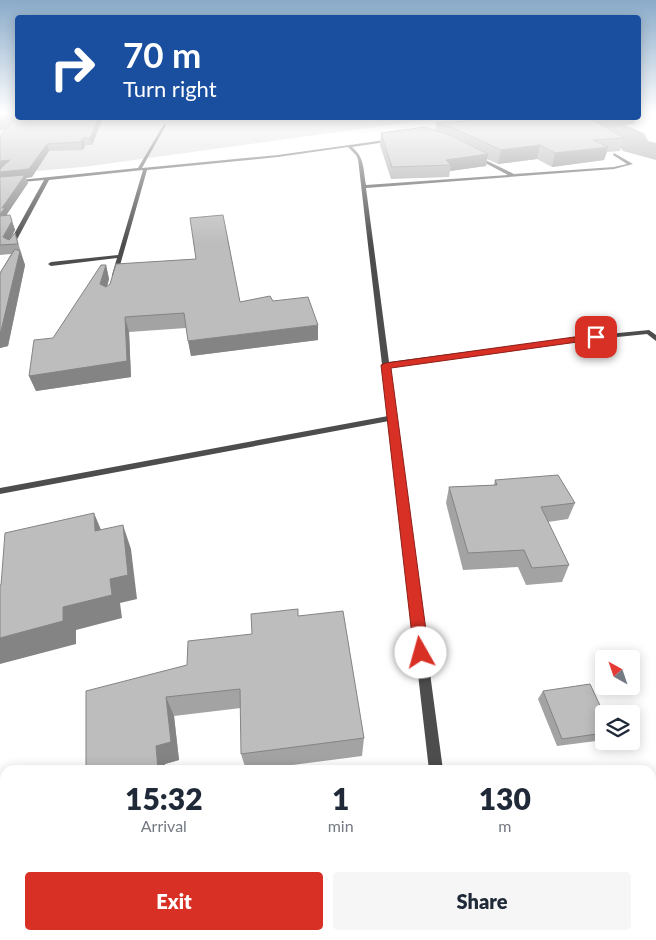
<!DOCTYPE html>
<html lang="en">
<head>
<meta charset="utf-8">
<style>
  body { margin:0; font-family:Lato,sans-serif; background:#f6f6f7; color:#1f2937; height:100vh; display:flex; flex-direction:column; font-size:19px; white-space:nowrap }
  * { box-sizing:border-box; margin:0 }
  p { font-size:16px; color:#747a83 }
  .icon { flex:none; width:28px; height:28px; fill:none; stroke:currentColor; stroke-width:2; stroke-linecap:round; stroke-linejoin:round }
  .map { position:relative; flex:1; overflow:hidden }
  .side { position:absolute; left:0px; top:765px; width:656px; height:175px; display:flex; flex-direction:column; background:#fff; border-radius:15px 15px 0 0; box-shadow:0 2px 12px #0003 }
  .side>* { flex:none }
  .top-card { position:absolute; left:15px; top:15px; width:626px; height:105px; border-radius:5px; box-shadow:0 2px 12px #0003; background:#1a4fa0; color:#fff; overflow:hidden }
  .needle { width:32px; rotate:320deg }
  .tools { position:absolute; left:595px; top:650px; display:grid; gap:10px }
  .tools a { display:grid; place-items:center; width:45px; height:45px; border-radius:5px; background:#fff; box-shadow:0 2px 12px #0003; font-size:25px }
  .pin { position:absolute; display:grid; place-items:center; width:42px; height:42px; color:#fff; margin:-21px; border-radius:10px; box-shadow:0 2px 8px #0006 }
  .me { position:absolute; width:55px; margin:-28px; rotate:353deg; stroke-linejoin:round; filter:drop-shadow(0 0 4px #0008) }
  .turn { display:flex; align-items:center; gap:18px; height:105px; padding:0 25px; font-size:22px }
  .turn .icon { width:65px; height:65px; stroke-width:2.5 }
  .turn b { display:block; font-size:35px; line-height:42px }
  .eta { display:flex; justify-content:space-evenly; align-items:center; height:85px; text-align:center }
  .eta b { font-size:30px; font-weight:800; line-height:35px }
  .primary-button { display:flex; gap:10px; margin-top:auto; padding:10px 25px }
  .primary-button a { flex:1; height:58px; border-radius:5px; background:#d93025; color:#fff; font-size:20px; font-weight:800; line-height:58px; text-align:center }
  .primary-button a+a { background:#f6f6f7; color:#1f2937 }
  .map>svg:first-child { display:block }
</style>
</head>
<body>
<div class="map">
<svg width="656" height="940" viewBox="0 0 656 940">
  <rect width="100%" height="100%" fill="#fff"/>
  <!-- green -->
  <path fill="#d4d4d4" d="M0 113H17L18 118H441L83 167 0 174Z"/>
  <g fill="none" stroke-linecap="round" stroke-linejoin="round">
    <!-- river -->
    <g fill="#9b9b9b" fill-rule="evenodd">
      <path d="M0 116H18V118H68L65 123 35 130H0Z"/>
      <path d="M524 118H588L620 123 644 133 648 141 656 143V160L623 151 619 145 621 142 605 135 536 125 527 123Z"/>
    </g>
    <!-- minor -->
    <g fill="#4d4d4d" fill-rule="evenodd">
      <path d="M164 124 166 125 142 168 278 155 392 139 393 141 352 147C365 158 363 169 366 185L508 175 476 158 477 156 514 174 614 167 627 164 613 155 614 153 633 164 614 169 366 188 389 362 578 337 649 330 656 335V341L647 334 578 341 389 367 443 770H429L389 421 0 494V488L388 416 358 159 356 155 348 147 278 157 147 170 117 276 112 275 117 258 51 266 48 264 51 262 118 255 143 170 49 180 14 245 9 246 8 245 44 180 0 184V182L138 168Z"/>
      <rect x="448" y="935" width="16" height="5"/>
    </g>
  </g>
  <!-- wall -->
  <g fill="#a3a3a3">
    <path d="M103 118 92 145H85L83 150 49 151 32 177 26 178 28 183 7 214V215H10L15 230 11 238 15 233 25 265 8 346 0 348V273L11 254 0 255V137Z"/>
    <path d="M466 118H636L634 124 607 128 624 138 620 151 607 152 604 160 552 167 537 159 498 164 487 159 486 166 450 171 449 177 391 179 380 145 381 133 435 131 436 123 466 121Z"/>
    <path d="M106 265 109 279 107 286 240 302 273 301 318 340 191 356 186 328 129 332 131 377 36 391 29 376 53 338Z"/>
    <path d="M495 480 575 503 568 519 548 522 569 565 562 582 526 585 518 567 463 570 446 503 449 487 494 485Z"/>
    <path d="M299 616 364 738 362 756 254 770H246L241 754V708L174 716 179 760 165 764 86 770 187 665 252 634Z"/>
    <path d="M543 691 604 714V740L557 746 538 699Z"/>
    <path d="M578 935H651L656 940H579Z"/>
  </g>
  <!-- shaded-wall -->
  <g fill="#848484">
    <path d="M98 118H103L92 145 90 138Z"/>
    <path d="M589 118H636L634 124 586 131Z"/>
    <path d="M83 138 85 145 83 150 81 142Z"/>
    <path d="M47 144 49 151 32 177 26 178 28 183 7 214 8 217 0 220V172Z"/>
    <path d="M540 145 537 159 498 164 501 150Z"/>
    <path d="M608 147 604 160 552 167 555 153Z"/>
    <path d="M488 154 486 166 450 171 451 165 446 160Z"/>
    <path d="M10 160 0 169V161Z"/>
    <path d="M10 215 15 230 7 245 3 237Z"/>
    <path d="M20 251 25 265 8 346 0 348V332Z"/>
    <path d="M106 265 109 279 104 299 100 284Z"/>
    <path d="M125 317 129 332 131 377 36 391 29 376Z"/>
    <path d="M318 325V340L191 356 188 341Z"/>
    <path d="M94 513 104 537 95 531Z"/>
    <path d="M123 525 131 549 137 599 120 603 122 618 76 630V644L0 664V638L63 607 110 579Z"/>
    <path d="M166 697 174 716 179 760 165 764V770H158L156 746Z"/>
  </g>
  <!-- building -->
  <g fill="#bdbdbd" stroke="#848484">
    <path d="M18 116V118H98L90 138H83L81 142 47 144 29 169 0 172V169L10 160 0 161V137Z"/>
    <path d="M468 118H594H589L624 138 593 140 608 147 555 153 540 145 501 150 456 129 436 123 468 121Z"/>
    <path d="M425 127 452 136 488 154 446 160 451 165 392 167 381 133Z"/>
    <path d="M25 175 2 208H5L0 214V177Z"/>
    <path d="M10 215 12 221 3 237 9 240 15 233 18 244 0 245V216Z"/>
    <path d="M223 215 240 302 270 296 273 301 308 297 318 325 188 341 184 313 125 317 127 361 29 376 34 340 53 338 101 265H106L100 284 106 287 110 284 116 264 196 259 190 218Z"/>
    <path d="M15 249 20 251 1 331 0 332V273Z"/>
    <path d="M558 475 575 503 541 507 569 565 532 568 524 550 468 553 449 487 497 485 495 480Z"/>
    <path d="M94 513 95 531 123 525 128 575 110 579 112 595 63 607V621L0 638V585H1L5 533Z"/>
    <path d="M298 609V616L343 611 364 738 241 754 240 689 166 697 171 742 156 746 158 770H86V691L187 665 188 641 252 634 251 614Z"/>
    <path d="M590 684 604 714V733L562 739 543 691Z"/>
    <path d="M651 795H656V940H600L599 935H651Z"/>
  </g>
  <!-- sky -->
  <linearGradient id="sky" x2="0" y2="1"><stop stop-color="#89aac9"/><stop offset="0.46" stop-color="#fff"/><stop offset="1" stop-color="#fff" stop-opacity="0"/></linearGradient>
  <rect width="656" height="244" fill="url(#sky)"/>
  <!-- route -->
  <path fill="#d93025" stroke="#8d1f18" d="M596 334 599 335V339L391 368 429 653 427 657 421 659 416 657 414 653 381 365 386 363Z"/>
</svg>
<div class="tools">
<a><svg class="needle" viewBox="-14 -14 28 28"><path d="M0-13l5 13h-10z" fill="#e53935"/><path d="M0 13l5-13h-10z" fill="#747a83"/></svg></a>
<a><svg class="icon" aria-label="layers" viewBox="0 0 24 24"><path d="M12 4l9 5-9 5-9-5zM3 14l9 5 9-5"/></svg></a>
</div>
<div class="pin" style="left:596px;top:337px;background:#d93025"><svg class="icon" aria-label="arrive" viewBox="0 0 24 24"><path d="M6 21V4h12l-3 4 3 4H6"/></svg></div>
<svg class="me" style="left:421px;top:653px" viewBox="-20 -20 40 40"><circle r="19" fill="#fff"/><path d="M0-13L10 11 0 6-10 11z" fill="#d93025"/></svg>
<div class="top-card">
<div class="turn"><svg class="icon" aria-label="right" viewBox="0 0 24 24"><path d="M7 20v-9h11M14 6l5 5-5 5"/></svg><div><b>70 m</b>Turn right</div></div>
</div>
<section class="side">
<div class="eta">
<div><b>15:32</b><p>Arrival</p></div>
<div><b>1</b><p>min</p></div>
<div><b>130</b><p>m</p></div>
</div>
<div class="primary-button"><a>Exit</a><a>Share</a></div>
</section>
</div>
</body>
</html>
